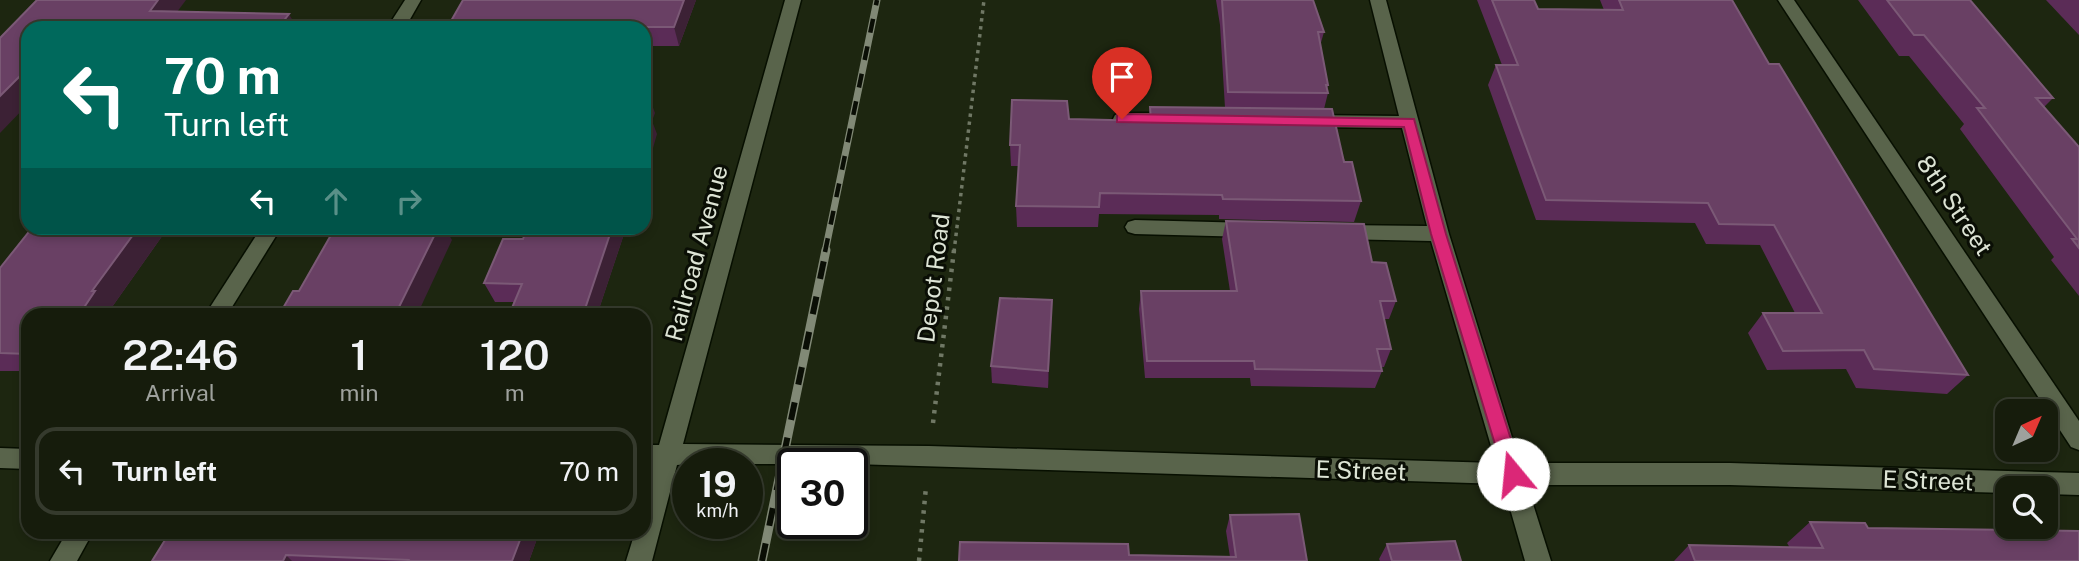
<!DOCTYPE html>
<html lang="en">
<head>
<meta charset="utf-8">
<style>
  body { margin:0; font-family:"Public Sans",sans-serif; background:#23291a; color:#f1f3f6; height:100vh; display:flex; flex-direction:column; font-size:26px; white-space:nowrap }
  * { box-sizing:border-box; margin:0 }
  p { font-size:23px; color:#9ea19d }
  .icon { flex:none; width:38px; height:38px; fill:none; stroke:currentColor; stroke-width:2; stroke-linecap:round; stroke-linejoin:round }
  .map { position:relative; flex:1; overflow:hidden }
  .sheet { position:absolute; left:21px; top:308px; width:630px; height:231px; display:flex; flex-direction:column; background:#161c0c; border-radius:21px; box-shadow:0 4px 10px #0003,0 0 0 2px #353a2d }
  .sheet>* { flex:none }
  .banner { position:absolute; left:21px; top:21px; width:630px; height:214px; border-radius:21px; box-shadow:0 4px 10px #0003,0 0 0 2px #353a2d; background:#00695c; color:#fff; overflow:hidden }
  .needle { width:46px; rotate:44deg }
  .fabs { position:absolute; left:1995px; top:399px; display:grid; gap:14px }
  .fabs a { display:grid; place-items:center; width:63px; height:63px; border-radius:14px; background:#161c0c; box-shadow:0 4px 10px #0003,0 0 0 2px #353a2d; font-size:35px }
  .speed { position:absolute; left:672px; top:448px; display:flex; gap:14px; font-size:35px; font-weight:700; text-align:center }
  .speed>* { display:grid; place-content:center; width:91px; height:91px; border-radius:50%; background:#161c0c; box-shadow:0 4px 10px #0003,0 0 0 2px #353a2d; line-height:1 }
  .speed small { font-size:18px; font-weight:400 }
  .speed .limit { border:4px solid #111; border-radius:10px; background:#fff; color:#111 }
  .pin { position:absolute; display:grid; place-items:center; width:60px; height:60px; color:#fff; margin:-72px -30px; border-radius:50% 50% 50% 0; rotate:-45deg; box-shadow:0 0 7px #0007 }
  .pin .icon { rotate:45deg }
  .me { position:absolute; width:77px; margin:-38px; rotate:343deg; stroke-linejoin:round; filter:drop-shadow(0 0 5px #0008) }
  .turn { display:flex; align-items:center; gap:24px; height:147px; padding:0 28px; font-size:32px }
  .turn .icon { width:91px; height:91px; stroke-width:2.5 }
  .turn b { display:block; font-size:49px; line-height:60px }
  .lanes { display:flex; align-items:center; height:66px; padding:0 28px; background:#0003; justify-content:center; gap:35px; direction:ltr }
  .lanes .off { opacity:.35 }
  .eta { display:flex; justify-content:space-evenly; align-items:center; height:119px; text-align:center }
  .eta b { font-size:42px; font-weight:600; line-height:49px }
  ul { padding:0; list-style:none }
  li { display:flex; align-items:center; gap:21px; height:88px; margin:0 14px 10px; padding:0 14px; border:4px solid #353a2d; border-radius:21px }
  li div { flex:1 }
  li b { display:block; font-size:26px }
  li em { font-style:normal }
  .map>svg:first-child { display:block }
</style>
</head>
<body>
<div class="map">
<svg width="2079" height="561" viewBox="0 0 2079 561">
  <rect width="100%" height="100%" fill="#1d2610"/>
  <g fill="none" stroke-linecap="round" stroke-linejoin="round">
    <!-- minor casing -->
    <g stroke="#070f00" stroke-width="3">
      <g id="minor">
        <path d="M405 0H421L405 28H387Z"/>
        <path d="M785 0H801L683 444 929 446 1496 463 1431 241 1339 239 1332 237 1329 232 1332 227 1339 225 1427 226 1402 128 1306 127 1299 125 1297 121 1299 117 1306 115 1399 116 1370 0H1386L1449 234 1520 463H1730L2079 473V495L2046 494V488H2007V493L1730 485H1527L1551 561H1525L1503 484 852 464H688L677 465 652 561H626L635 532H644V498L653 465H644V445H659Z"/>
        <path d="M1778 0H1794L2079 421V450L2071 447Z"/>
        <path d="M1122 113H1176L1183 115 1185 119 1183 123 1176 125 1115 123 1113 119 1115 115Z"/>
        <path d="M1135 220 1251 223 1258 225 1261 230 1258 235 1251 237 1135 234 1128 232 1125 227 1128 222Z"/>
        <path d="M261 228H281L227 315H205Z"/>
        <path d="M0 448 28 449V469L0 468Z"/>
        <path d="M67 532H93L77 561H50Z"/>
      </g>
    </g>
    <!-- path-far1 -->
    <path stroke="#707865" stroke-width="3.5" stroke-dasharray="3.5 4.5" stroke-linecap="butt" d="M954 252 984 0"/>
    <!-- path -->
    <g stroke="#707865" stroke-width="4.5" stroke-dasharray="3.5 6" stroke-linecap="butt">
      <path d="M933 423 954 250"/>
      <path d="M919 561 926 487"/>
    </g>
    <!-- minor -->
    <use href="#minor" fill="#59644b" fill-rule="evenodd"/>
    <!-- rail-far1 casing -->
    <g stroke="#818976" stroke-width="7">
      <path id="rail-far1" d="M825 252 877 0"/>
    </g>
    <!-- rail casing -->
    <g stroke="#818976" stroke-width="9">
      <path id="rail" d="M762 561 826 250"/>
    </g>
    <!-- rail-far1 -->
    <use href="#rail-far1" stroke="#0a0e05" stroke-width="4.5" stroke-dasharray="14" stroke-linecap="butt"/>
    <!-- rail -->
    <use href="#rail" stroke="#0a0e05" stroke-width="6" stroke-dasharray="18" stroke-linecap="butt"/>
  </g>
  <!-- wall -->
  <g fill="#5b2c57">
    <path d="M463 0H696L679 46H644V28H447Z"/>
    <path d="M1216 0H1313L1324 32 1320 46 1328 85 1327 90 1328 93 1324 109 1361 201 1354 222 1219 219V215L1099 214 1098 227H1017L1016 206 1019 166H1011L1010 145 1069 119 1149 121 1150 107 1225 108 1220 25Z"/>
    <path d="M1477 0H1534L1538 9 1604 10 1600 0H1732L1769 64 1968 375 1947 394 1856 388 1846 369 1767 370 1748 333 1763 313H1795L1760 245 1706 244 1695 223 1536 220 1488 85 1496 65H1502Z"/>
    <path d="M1858 0H1970L2053 98 2044 107 2079 147V296L2051 260 2054 257 1960 129 1964 124 1909 56H1899Z"/>
    <path d="M2046 0H2079V35Z"/>
    <path d="M1226 221 1372 262 1396 301 1389 319H1384L1391 349 1384 367H1381L1382 371 1375 388 1251 386 1250 378H1145L1139 309 1141 291H1230L1222 239Z"/>
    <path d="M527 228H631H626L597 315H509L514 302H495L484 283 523 239Z"/>
    <path d="M165 232 112 307 114 309 28 315V371H0V268Z"/>
    <path d="M1052 300 1048 388 992 383 991 366Z"/>
    <path d="M1230 515 1307 561 1129 555 1230 557 1226 531Z"/>
    <path d="M1810 522 1868 528 2079 561H1674L1689 545 1790 548 1787 543Z"/>
    <path d="M170 532H535L538 536 529 561H152Z"/>
    <path d="M1387 544 1461 561H1380L1379 559Z"/>
  </g>
  <!-- shaded-wall -->
  <g fill="#3c2135">
    <path d="M158 0H186L165 28 150 11Z"/>
    <path d="M684 0H696L679 46 674 27Z"/>
    <path d="M289 14 297 28H278Z"/>
    <path d="M22 74 28 80V104L0 133V96Z"/>
    <path d="M648 94 655 113 652 121 657 134 644 180V107Z"/>
    <path d="M138 228H161L165 232 112 307 114 309 110 315H79L92 291Z"/>
    <path d="M438 228H452L449 235 452 240 417 315 396 313Z"/>
    <path d="M612 228H626L597 315H588L585 309Z"/>
    <path d="M1052 300V319L1048 388V371Z"/>
    <path d="M520 532H535L538 536 529 561H512Z"/>
    <path d="M286 555 292 561H283Z"/>
  </g>
  <!-- building -->
  <g fill="#694064" stroke="#7b5976" stroke-width="2">
    <path d="M37 0H158L150 11 289 14 278 28H28V74H22L0 96V38Z"/>
    <path d="M463 0H684L674 27H547L546 28H447Z"/>
    <path d="M1222 0H1313L1324 32H1318L1328 85H1326L1328 93 1228 92Z"/>
    <path d="M1492 0H1534L1538 9 1623 10 1619 0H1732L1769 64H1779L1968 375 1874 369 1864 350 1783 351 1763 313H1822L1774 225 1719 224 1708 203 1546 200 1496 65H1518Z"/>
    <path d="M1887 0H1970L2053 98H2036L2079 147V248L2072 239H2077L1977 108H1985L1924 35H1914Z"/>
    <path d="M644 94H648L644 107Z"/>
    <path d="M1012 100 1067 101 1069 119 1151 121 1150 107 1332 109 1344 162H1352L1361 201 1223 199 1222 195 1100 193 1099 207 1016 206 1020 145H1010Z"/>
    <path d="M644 115H650L644 135Z"/>
    <path d="M1226 221 1364 224 1372 262 1386 263 1396 301H1380L1391 349H1377L1382 371 1255 369 1254 361H1147L1141 291H1237Z"/>
    <path d="M32 228H138L92 291H95L79 315H28V354L0 353V268Z"/>
    <path d="M335 228H438L396 313 421 314V315H279L293 291H299Z"/>
    <path d="M527 228H612L585 309H594L591 315H509L522 284 484 283 503 239H523Z"/>
    <path d="M1000 298 1052 300 1048 371 991 366Z"/>
    <path d="M1299 514 1307 561H959L960 542 1128 544 1129 555 1236 557 1230 515Z"/>
    <path d="M1810 522 1865 523 1868 528 2079 531V561H1695L1689 545 1823 548Z"/>
    <path d="M170 532H523L512 561H407L408 560 286 555 283 561H152Z"/>
    <path d="M1455 541 1461 561H1392L1387 544Z"/>
  </g>
  <!-- route -->
  <path fill="#db2777" stroke="#8e194d" stroke-width="2" d="M1122 114 1414 119 1446 234 1522 474 1520 480 1513 482 1507 480 1504 474 1431 234 1404 127 1117 122V115Z"/>
  <g text-anchor="middle" dominant-baseline="central" stroke-width="6" stroke-linejoin="round" paint-order="stroke">
    <!-- street labels -->
    <g font-size="24" fill="#dde4d5" stroke="#0a0e05">
      <text transform="translate(1955 205) rotate(56)">8th Street</text>
      <text transform="translate(696 253) rotate(-75)">Railroad Avenue</text>
      <text transform="translate(933 278) rotate(-83)">Depot Road</text>
      <text transform="translate(1361 470) rotate(2)">E Street</text>
      <text transform="translate(1928 480) rotate(2)">E Street</text>
    </g>
  </g>
</svg>
<div class="fabs">
<a><svg class="needle" viewBox="-14 -14 28 28"><path d="M0-13l5 13h-10z" fill="#e53935"/><path d="M0 13l5-13h-10z" fill="#9ea19d"/></svg></a>
<a><svg class="icon" aria-label="search" viewBox="0 0 24 24"><circle cx="10" cy="10" r="6"/><path d="M15 15l6 6"/></svg></a>
</div>
<div class="speed"><div>19<small>km/h</small></div><div class="limit">30</div></div>
<div class="pin" style="left:1122px;top:119px;background:#d93025"><svg class="icon" aria-label="arrive" viewBox="0 0 24 24"><path d="M6 21V4h12l-3 4 3 4H6"/></svg></div>
<svg class="me" style="left:1513px;top:474px" viewBox="-20 -20 40 40"><circle r="19" fill="#fff"/><path d="M0-13L10 11 0 6-10 11z" fill="#db2777"/></svg>
<div class="banner">
<div class="turn"><svg class="icon" aria-label="left" viewBox="0 0 24 24"><path d="M17 20v-9H6M10 6l-5 5 5 5"/></svg><div><b>70 m</b>Turn left</div></div>
<div class="lanes"><svg class="icon" aria-label="left" viewBox="0 0 24 24"><path d="M17 20v-9H6M10 6l-5 5 5 5"/></svg><svg class="icon off" aria-label="ahead" viewBox="0 0 24 24"><path d="M12 20V5M6 11l6-6 6 6"/></svg><svg class="icon off" aria-label="right" viewBox="0 0 24 24"><path d="M7 20v-9h11M14 6l5 5-5 5"/></svg></div>
</div>
<section class="sheet">
<div class="eta">
<div><b>22:46</b><p>Arrival</p></div>
<div><b>1</b><p>min</p></div>
<div><b>120</b><p>m</p></div>
</div>
<ul>
<li><svg class="icon" aria-label="left" viewBox="0 0 24 24"><path d="M17 20v-9H6M10 6l-5 5 5 5"/></svg><div><b>Turn left</b></div><em>70 m</em></li>
</ul>
</section>
</div>
</body>
</html>
